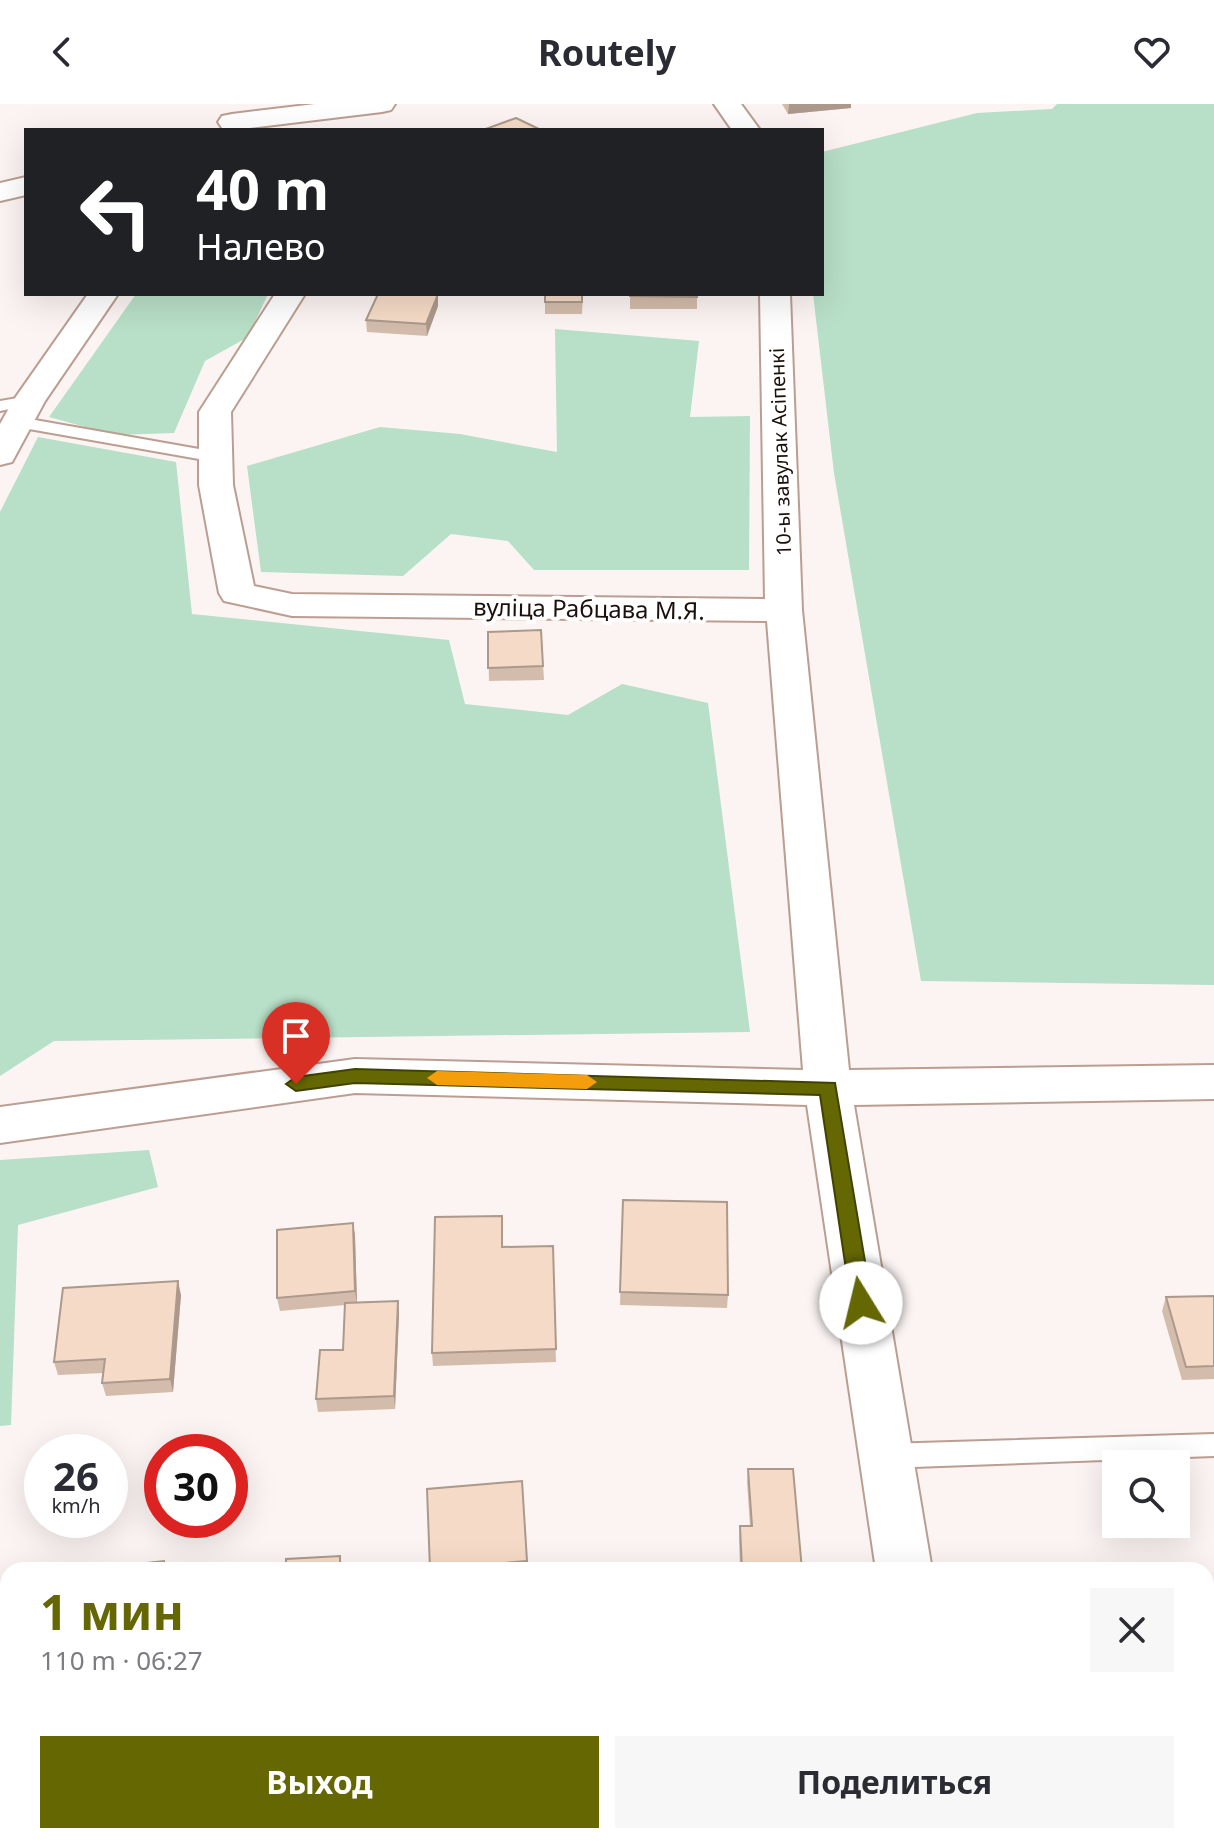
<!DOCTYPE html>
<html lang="ru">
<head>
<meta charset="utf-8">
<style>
  body { margin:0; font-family:"Noto Sans",sans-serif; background:#f7f7f7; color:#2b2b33; height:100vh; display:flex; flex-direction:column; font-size:30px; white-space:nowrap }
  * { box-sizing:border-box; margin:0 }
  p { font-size:26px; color:#7c7c81 }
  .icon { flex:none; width:44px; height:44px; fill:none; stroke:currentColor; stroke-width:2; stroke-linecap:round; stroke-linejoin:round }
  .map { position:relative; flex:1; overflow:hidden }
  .drawer { position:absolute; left:0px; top:1458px; width:1214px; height:282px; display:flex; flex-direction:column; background:#fff; border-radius:24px 24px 0 0; box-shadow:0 8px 32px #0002 }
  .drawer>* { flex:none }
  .hud { position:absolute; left:24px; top:24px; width:800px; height:168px; border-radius:0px; box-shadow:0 8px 32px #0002; background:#202124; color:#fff; overflow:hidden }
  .controls { position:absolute; left:1102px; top:1346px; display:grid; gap:16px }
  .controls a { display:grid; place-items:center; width:88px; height:88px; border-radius:0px; background:#fff; box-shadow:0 8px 32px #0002; font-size:40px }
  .speed { position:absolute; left:24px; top:1330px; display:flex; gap:16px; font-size:40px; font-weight:700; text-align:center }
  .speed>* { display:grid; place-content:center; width:104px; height:104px; border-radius:50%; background:#fff; box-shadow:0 8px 32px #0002; line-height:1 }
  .speed small { font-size:20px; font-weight:400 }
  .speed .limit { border:12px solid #d22; background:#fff; color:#111 }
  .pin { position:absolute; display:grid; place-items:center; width:68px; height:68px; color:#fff; margin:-82px -34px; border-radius:50% 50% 50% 0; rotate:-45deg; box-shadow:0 0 8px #0007 }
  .pin .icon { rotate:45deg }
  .me { position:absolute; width:88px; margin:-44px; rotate:351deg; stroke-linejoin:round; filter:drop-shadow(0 0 6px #0008) }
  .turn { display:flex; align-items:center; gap:28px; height:168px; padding:0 40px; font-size:36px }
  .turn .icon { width:104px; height:104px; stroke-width:2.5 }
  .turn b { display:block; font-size:56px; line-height:68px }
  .round { display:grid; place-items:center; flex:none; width:84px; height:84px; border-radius:0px; background:#f7f7f7 }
  .overview { display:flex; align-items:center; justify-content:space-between; height:136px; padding:0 40px }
  h1 { font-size:48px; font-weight:700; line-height:60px; color:#646702 }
  .button { display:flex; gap:16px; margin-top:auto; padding:16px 40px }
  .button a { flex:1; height:92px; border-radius:0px; background:#646702; color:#fff; font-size:32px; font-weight:700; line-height:92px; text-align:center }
  .button a+a { background:#f7f7f7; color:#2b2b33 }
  header { display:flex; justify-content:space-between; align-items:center; height:104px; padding:0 40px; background:#fff; font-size:36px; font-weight:700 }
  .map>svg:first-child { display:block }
</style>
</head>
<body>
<header><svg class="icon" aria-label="back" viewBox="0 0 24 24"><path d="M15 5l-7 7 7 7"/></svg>Routely<svg class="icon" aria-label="heart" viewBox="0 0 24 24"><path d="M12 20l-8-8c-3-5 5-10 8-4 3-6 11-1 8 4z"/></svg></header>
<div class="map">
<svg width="1214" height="1739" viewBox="0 0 1214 1739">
  <rect width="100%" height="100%" fill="#fbf4f2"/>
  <!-- green -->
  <g fill="#b8dfc7">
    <path d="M1057 0H1214V881L921 877 834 369 813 190H822V48L977 9 1052 5Z"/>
    <path d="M136 190H268L248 233 205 257 174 329 114 331 49 313Z"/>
    <path d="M555 225 699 237 690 313 750 312 749 466H534L508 437 451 430 403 472 261 468 247 362 380 323 460 330 557 348Z"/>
    <path d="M38 333 176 358 192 510 449 536 465 600 568 611 622 580 708 599 750 928 54 937 0 972V408Z"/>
    <path d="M149 1046 158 1083 18 1121 11 1321 0 1322V1056Z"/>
  </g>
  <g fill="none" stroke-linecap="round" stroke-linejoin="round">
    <!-- service casing -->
    <g stroke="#bb9e91" stroke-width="4">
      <g id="service">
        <path d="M29 292 37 297 35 300 0 307V297Z"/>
        <path d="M18 313 216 348 224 353 216 358 12 322 10 318 12 314Z"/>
        <path d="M1214 1330V1352L885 1364 876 1360 872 1352 876 1344 885 1340Z"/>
      </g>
    </g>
    <!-- minor casing -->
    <g stroke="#bb9e91" stroke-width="4">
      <g id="minor">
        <path d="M315 0H395L391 6 382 8 233 26 222 24 218 18 222 12 232 10Z"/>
        <path d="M714 0H741L760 26H732Z"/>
        <path d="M26 73V91L0 97V79Z"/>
        <path d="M88 190H118L45 297 12 358 0 361V320L13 297Z"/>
        <path d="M275 190H305L231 308 233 381 254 482 292 490 765 495 760 190H790L802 506 849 966 1214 961V995L854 1001 932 1466H876L807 1001 355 989 0 1039V1003L355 955 803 966 767 517 292 512 224 497 219 489 199 381V308Z"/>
        <path d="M918 1732H980L981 1739H919Z"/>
      </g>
    </g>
    <!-- service -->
    <use href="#service" fill="#fff" fill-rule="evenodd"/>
    <!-- minor -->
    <use href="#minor" fill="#fff" fill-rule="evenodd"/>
  </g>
  <!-- wall -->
  <g fill="#d3bcab">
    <path d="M782 0H851V4L788 10Z"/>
    <path d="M583 190 582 210H545V198Z"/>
    <rect x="630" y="190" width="67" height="15"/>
    <path d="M438 202 427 232 367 228 366 216Z"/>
    <path d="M541 526 544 576 489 577 488 528Z"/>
    <path d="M623 1096 728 1191 727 1204 620 1201Z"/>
    <path d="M502 1112 503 1143 553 1142 556 1258 433 1262 432 1249Z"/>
    <path d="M353 1119 355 1132 357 1198 398 1197 399 1210 395 1305 318 1308 316 1295 343 1246 345 1201 280 1207 277 1194Z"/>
    <path d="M181 1191 173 1288 106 1292 102 1279 104 1269 58 1271 54 1258Z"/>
    <path d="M1214 1192V1275L1182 1276 1162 1207 1166 1193Z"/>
    <path d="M748 1365 802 1466H740L739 1435 740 1422H750L747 1378Z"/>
    <path d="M522 1377 527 1466H430L427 1385Z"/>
  </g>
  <!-- shaded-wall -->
  <g fill="#ac998b">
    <path d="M789 0H851V4L788 10Z"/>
    <path d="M438 190V202L427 232 426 220Z"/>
    <path d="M353 1119 355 1132 357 1200 355 1187Z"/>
    <path d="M178 1177 181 1191 173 1288 170 1275Z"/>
    <path d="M398 1197 399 1210 395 1305 394 1292Z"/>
  </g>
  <!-- building -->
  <g fill="#f5dbc7" stroke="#ac998b" stroke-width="2">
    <path d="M516 14 541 26H483Z"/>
    <path d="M378 190H438L426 220 366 216Z"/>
    <rect x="545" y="190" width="37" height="8"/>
    <path d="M630 190H697V193L630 192Z"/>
    <path d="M541 526 543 562 488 564V528Z"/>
    <path d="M623 1096 727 1098 728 1191 620 1188Z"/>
    <path d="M502 1112V1143L553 1142 556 1245 432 1249 435 1113Z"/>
    <path d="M353 1119 355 1187 277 1194V1126Z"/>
    <path d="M178 1177 170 1275 102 1279 105 1255 54 1258 63 1184Z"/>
    <path d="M1214 1192V1262L1186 1263 1166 1193Z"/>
    <path d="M398 1197 394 1292 316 1295 320 1246H343L345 1199Z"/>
    <path d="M748 1365H793L802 1466H742L740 1422H752Z"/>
    <path d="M522 1377 527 1457 430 1465 427 1385Z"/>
    <path d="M340 1452V1466H286V1455Z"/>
    <path d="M164 1457V1466H80Z"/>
  </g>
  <!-- route -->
  <path fill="#646702" stroke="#414301" stroke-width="2" d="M355 965 835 979 872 1199 869 1205 861 1207 854 1205 851 1199 820 991 355 979 296 987 286 980 296 973Z"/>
  <!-- slow -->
  <path fill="#f59e0b" d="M437 967 587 971 597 978 587 985 437 981 427 974Z"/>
  <g text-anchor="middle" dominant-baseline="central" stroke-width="8" stroke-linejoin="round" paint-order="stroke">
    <!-- far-street labels -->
    <g font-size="20" fill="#1b110c" stroke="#fff">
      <text transform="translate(780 348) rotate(-92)">10-ы завулак Асіпенкі</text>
    </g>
    <!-- street labels -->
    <g font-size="24" fill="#1b110c" stroke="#fff">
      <text transform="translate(589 504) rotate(1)">вуліца Рабцава М.Я.</text>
    </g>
  </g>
</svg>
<div class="controls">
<a><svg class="icon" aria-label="search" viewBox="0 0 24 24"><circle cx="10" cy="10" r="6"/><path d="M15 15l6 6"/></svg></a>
</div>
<div class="speed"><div>26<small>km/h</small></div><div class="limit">30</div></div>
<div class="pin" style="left:296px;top:980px;background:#d93025"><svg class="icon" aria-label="arrive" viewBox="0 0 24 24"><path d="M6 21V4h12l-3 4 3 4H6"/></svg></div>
<svg class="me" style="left:861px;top:1199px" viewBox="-20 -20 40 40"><circle r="19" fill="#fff"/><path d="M0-13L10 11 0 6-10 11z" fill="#646702"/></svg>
<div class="hud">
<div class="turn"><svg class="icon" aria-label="left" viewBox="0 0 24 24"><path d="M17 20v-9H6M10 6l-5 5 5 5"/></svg><div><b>40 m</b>Налево</div></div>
</div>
<section class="drawer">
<div class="overview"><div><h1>1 мин</h1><p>110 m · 06:27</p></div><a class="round"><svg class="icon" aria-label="close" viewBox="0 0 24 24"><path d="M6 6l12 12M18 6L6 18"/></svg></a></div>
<div class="button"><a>Выход</a><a>Поделиться</a></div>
</section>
</div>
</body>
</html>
